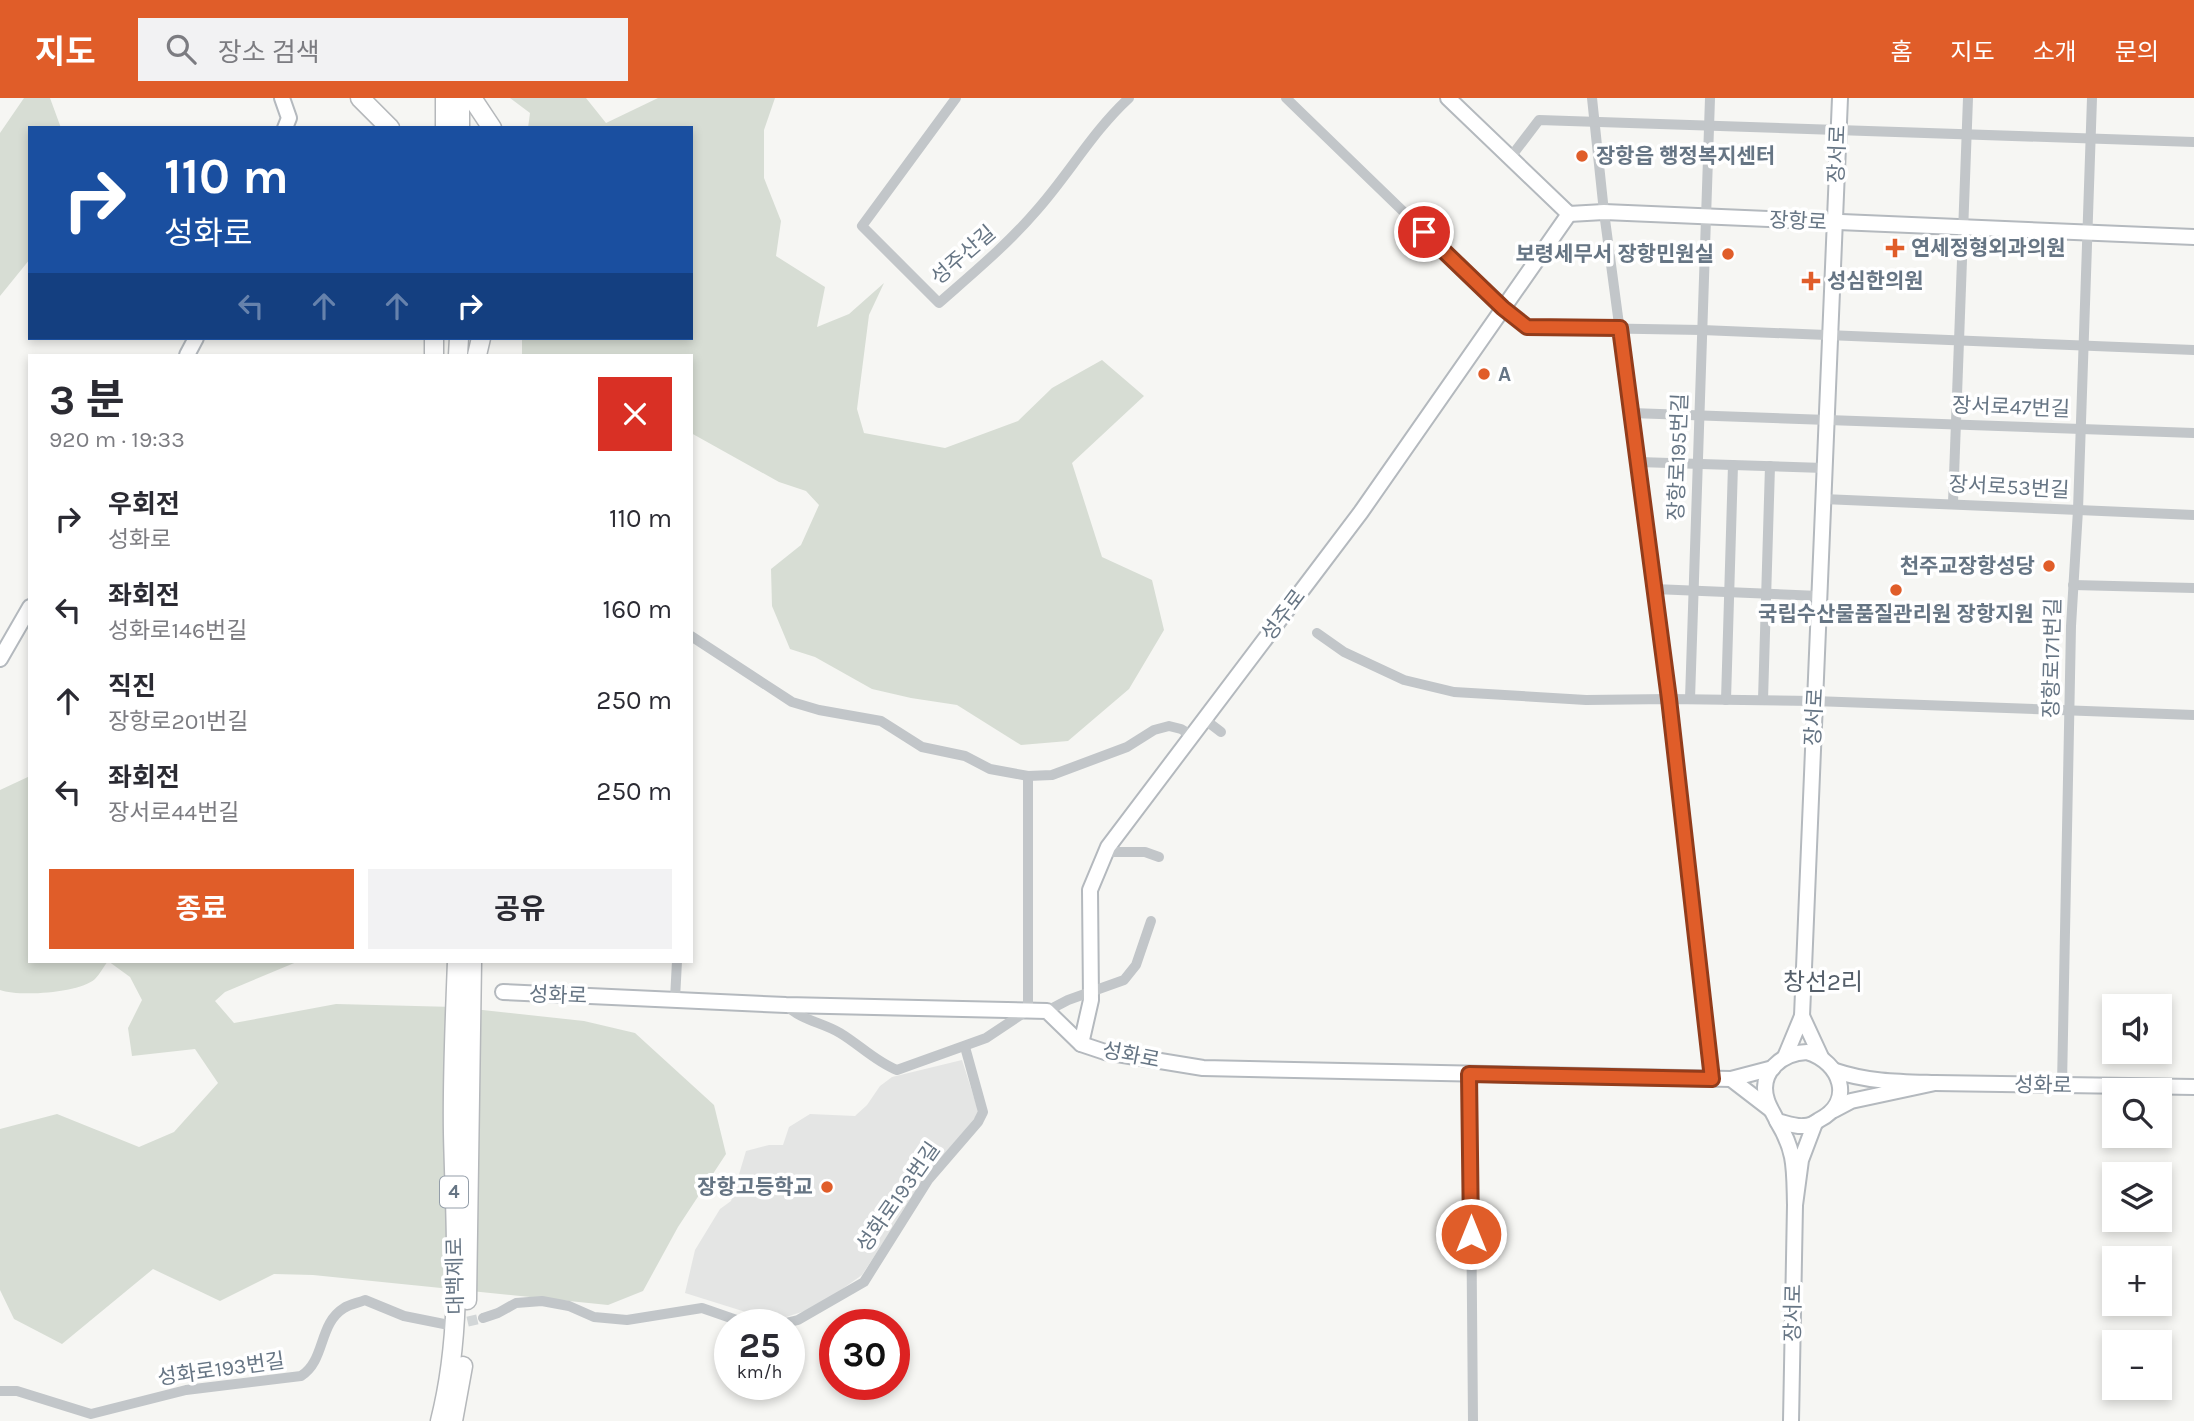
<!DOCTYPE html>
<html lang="ko">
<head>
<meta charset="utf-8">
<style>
  body { margin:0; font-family:Karla,"Noto Sans KR",sans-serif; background:#f2f2f3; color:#2b2b33; height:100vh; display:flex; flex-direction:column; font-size:26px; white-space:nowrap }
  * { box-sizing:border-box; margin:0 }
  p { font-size:23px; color:#7c7c81 }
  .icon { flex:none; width:38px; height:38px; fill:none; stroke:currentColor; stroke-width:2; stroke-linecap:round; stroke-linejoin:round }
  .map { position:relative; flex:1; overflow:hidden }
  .sheet { position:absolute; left:28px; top:256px; width:665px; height:609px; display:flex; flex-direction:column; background:#fff; border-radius:0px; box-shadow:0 4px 10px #0003 }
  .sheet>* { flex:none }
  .hud { position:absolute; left:28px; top:28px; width:665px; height:214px; border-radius:0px; box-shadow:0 4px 10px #0003; background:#1a4fa0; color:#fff; overflow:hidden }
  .buttons { position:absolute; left:2102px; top:896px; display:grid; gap:14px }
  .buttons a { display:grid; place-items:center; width:70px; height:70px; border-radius:0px; background:#fff; box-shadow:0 4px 10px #0003; font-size:35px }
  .speed { position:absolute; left:714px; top:1211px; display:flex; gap:14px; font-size:35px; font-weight:700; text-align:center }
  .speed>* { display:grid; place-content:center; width:91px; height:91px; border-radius:50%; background:#fff; box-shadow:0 4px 10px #0003; line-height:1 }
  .speed small { font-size:18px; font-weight:400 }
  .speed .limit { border:10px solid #d22; background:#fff; color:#111 }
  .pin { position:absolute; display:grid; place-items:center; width:60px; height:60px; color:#fff; margin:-30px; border:4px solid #fff; border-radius:50%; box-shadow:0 2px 7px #0007 }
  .me { position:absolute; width:77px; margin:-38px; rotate:0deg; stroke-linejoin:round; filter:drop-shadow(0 0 5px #0008) }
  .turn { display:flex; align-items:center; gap:24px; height:147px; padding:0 21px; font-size:32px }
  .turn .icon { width:91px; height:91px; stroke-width:2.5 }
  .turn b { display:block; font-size:49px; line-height:60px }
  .lanes { display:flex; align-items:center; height:66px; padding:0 21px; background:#0003; justify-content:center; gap:35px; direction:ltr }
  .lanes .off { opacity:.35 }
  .round { display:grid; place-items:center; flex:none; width:74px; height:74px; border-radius:0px; background:#f2f2f3 }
  .head { display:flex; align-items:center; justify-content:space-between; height:119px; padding:0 21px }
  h1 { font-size:42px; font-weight:700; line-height:52px }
  .action { display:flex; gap:14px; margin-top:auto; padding:14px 21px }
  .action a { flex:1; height:80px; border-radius:0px; background:#e05d29; color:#fff; font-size:28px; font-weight:700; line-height:80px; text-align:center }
  .action a+a { background:#f2f2f3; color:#2b2b33 }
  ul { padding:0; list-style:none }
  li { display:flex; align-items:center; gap:21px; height:91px; padding:0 21px }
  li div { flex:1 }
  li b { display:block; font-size:26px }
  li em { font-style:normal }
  header { display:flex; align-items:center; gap:42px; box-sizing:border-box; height:98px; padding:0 35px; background:#e05d29; color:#fff }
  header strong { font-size:33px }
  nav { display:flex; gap:38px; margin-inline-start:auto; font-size:24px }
  .search { width:490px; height:63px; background:#f2f2f3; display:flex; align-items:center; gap:18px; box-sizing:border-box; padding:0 24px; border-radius:0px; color:#7c7c81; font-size:26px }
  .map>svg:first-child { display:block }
</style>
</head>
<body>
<header>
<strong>지도</strong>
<div class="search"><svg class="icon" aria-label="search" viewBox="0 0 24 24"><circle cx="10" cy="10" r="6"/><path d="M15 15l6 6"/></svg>장소 검색</div>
<nav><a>홈</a><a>지도</a><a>소개</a><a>문의</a></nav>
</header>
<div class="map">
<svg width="2194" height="1323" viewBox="0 0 2194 1323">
  <rect width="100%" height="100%" fill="#f6f6f3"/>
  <!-- built -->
  <path fill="#e4e5e4" d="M962 962 979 1015 928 1076 862 1177 817 1209 774 1223 685 1195 695 1152 720 1111 731 1103 746 1053 769 1047H783L789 1029 810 1016 855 1018 867 1007 880 988 892 979Z"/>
  <!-- green -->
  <g fill="#d7ddd4">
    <path d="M24 0H50L61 30H30V161L0 198V35Z"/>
    <path d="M510 0H586L606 25 658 0H775L764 32V80L781 123 776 158 825 189 817 229 849 216 884 185 869 217 857 311 864 335 945 350 1018 323 1052 290 1102 262 1144 298 1072 365 1102 459 1152 482 1164 532 1129 591 1068 643 1021 647 957 607 911 600 872 591 815 559 790 551 772 508 771 471 801 447 819 407 806 393 779 384 691 335V257H522V240H691V30H528L530 15Z"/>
    <path d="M30 678V863H108C104 868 100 876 95 881 80 895 19 899 0 892V692Z"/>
    <path d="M108 863H299L225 894 215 903 234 925 336 906 455 909 584 923 635 935 714 1007 726 1056 678 1129 643 1193 608 1207 313 1177 274 1176 220 1203 153 1171 62 1246 14 1221 0 1192V1031L57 1016 139 1049 174 1034 218 985 195 951 132 958 128 930 142 902 130 879Z"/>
  </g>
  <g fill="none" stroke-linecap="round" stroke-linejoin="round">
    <!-- street-tunnel -->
    <path stroke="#d2d6d7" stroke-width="10" stroke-dasharray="10 5" stroke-linecap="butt" d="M453 1227 483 1220"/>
    <!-- secondary casing -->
    <g stroke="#b4b9be" stroke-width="18">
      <g id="secondary">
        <path d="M282 0 289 20 285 30"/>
        <path d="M1448 0 1569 116 1604 114 2194 139"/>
        <path d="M187 257 196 240"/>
        <path d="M0 561 30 509"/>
        <path d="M503 894 786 907 1047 913 1081 946 1105 954 1203 970 1731 981"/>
        <path d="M1802 918 1840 0"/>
        <path d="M1081 946 1091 902 1090 792 1108 749 1361 414 1569 116"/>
        <path d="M1807 954C1841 964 1855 1004 1819 1022 1815 1025 1810 1028 1804 1028 1795 1029 1786 1025 1777 1023 1774 1016 1769 1009 1767 1002 1758 974 1782 955 1807 954Z"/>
        <path d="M1785 959 1802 918 1821 959"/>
        <path d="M1935 985 2194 989"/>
        <path d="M1770 1011 1731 981 1773 970"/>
        <path d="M1834 1012 1851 1003 1935 985C1901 984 1868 984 1836 973"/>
        <path d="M1777 1023C1796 1054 1794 1071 1795 1107L1801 1062 1815 1025"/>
        <path d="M1791 1323 1795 1107"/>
      </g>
    </g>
    <!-- highway casing -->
    <g stroke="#b5b8bb" stroke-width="21">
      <g id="highway">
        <path d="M360 0 390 30"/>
        <path d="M445 0V30"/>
        <path d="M460 0V30"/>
        <path d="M472 0 492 30"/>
        <path d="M434 240V257"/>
        <path d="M458 257 459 240"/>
        <path d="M477 257 481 240"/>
        <path d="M467 1202 472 863"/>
        <path d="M440 1323C464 1229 455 1131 453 1035 452 977 455 920 457 863"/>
        <path d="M453 1323 463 1268"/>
      </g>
    </g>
    <!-- street -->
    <g stroke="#c2c6c9" stroke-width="10">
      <path d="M956 0 862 128 939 205C973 175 1008 146 1037 112 1069 76 1093 33 1129 0"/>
      <path d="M1286 0 1503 210 1527 229 1702 232 2194 252"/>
      <path d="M1592 0 1604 114 1669 601 1712 981"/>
      <path d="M1510 60 1539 22 2194 44"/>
      <path d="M1631 315 2194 335"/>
      <path d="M1638 364 1824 370"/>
      <path d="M1823 401 2194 417"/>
      <path d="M1953 405 1968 0"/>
      <path d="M2073 487 2194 490"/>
      <path d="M1654 491 1819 498"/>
      <path d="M1317 535 1344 554 1404 582 1454 594 1586 602 1669 601 1814 603 2194 617"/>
      <path d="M691 538 792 604 819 612 881 623 922 649 965 658 990 671 1028 678 1052 677 1127 649 1154 632 1169 628 1181 631 1191 637"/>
      <path d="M1690 601 1710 0"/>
      <path d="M1726 602 1733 367"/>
      <path d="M1763 602 1770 368"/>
      <path d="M1204 621 1221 634"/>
      <path d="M1106 754H1145L1159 759"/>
      <path d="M675 901 677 863"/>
      <path d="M786 907C802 923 822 924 840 935 860 947 876 964 897 972L986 940 1028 912V678"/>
      <path d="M1047 913 1068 902 1124 882 1136 867 1151 823"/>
      <path d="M1470 976 1473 1323"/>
      <path d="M2062 987 2071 528 2078 412 2092 0"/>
      <path d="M483 1220 498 1215 516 1205 542 1203 569 1208 594 1219 627 1222 702 1210 751 1227"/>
      <path d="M777 1227 798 1222 864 1184 928 1082 978 1024 983 1014 965 949"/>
      <path d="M0 1293H17L91 1316 186 1292 301 1278C326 1262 318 1226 344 1210 350 1206 358 1205 365 1202L404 1218 449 1227"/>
    </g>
    <!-- secondary -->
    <use href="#secondary" stroke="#fff" stroke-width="14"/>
    <!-- highway -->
    <use href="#highway" stroke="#fff" stroke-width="18"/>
  </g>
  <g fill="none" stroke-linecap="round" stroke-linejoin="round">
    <!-- route casing -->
    <g stroke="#923c1b" stroke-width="18">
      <path id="route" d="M1424 134 1503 210 1527 229 1620 230 1669 601 1712 981 1469 976 1471 1136"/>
    </g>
    <!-- route -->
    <use href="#route" stroke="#e05d29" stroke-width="12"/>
  </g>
  <!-- markers -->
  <g fill="#e05d29" stroke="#fff" stroke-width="2.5">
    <circle cx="1582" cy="58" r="7"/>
    <path d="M1891.5 139.5h7v7h7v7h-7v7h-7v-7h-7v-7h7z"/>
    <circle cx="1728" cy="156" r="7"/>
    <path d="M1807.5 172.5h7v7h7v7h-7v7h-7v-7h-7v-7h7z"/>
    <circle cx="1484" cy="276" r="7"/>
    <circle cx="2049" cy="468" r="7"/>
    <circle cx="1896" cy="492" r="7"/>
    <circle cx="827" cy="1089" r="7"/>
  </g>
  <g text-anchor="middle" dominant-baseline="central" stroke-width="7" stroke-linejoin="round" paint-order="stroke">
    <!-- shield labels -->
    <rect fill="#fff" stroke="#949ea9" stroke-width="2" x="440" y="1078.5" width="28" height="31" rx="5"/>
    <g font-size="19" font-weight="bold" fill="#667584">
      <text x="454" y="1094">4</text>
    </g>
    <!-- street labels -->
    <g font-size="21" fill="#667584" stroke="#fff">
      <text transform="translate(1837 56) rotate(-88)">장서로</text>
      <text transform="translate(1798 123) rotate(3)">장항로</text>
      <text transform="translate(963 157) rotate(-41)">성주산길</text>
      <text transform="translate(2011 309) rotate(2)">장서로47번길</text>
      <text transform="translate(1678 359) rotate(-88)">장항로195번길</text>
      <text transform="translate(2009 389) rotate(3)">장서로53번길</text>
      <text transform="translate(1283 517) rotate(-53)">성주로</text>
      <text transform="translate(2052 560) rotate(-89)">장항로171번길</text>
      <text transform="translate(1814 619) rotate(-87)">장서로</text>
      <text transform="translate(558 897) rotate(2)">성화로</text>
      <text transform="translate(1131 957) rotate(11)">성화로</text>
      <text transform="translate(2043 987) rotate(1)">성화로</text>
      <text transform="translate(898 1099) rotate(-55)">성화로193번길</text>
      <text transform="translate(455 1178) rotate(-91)">대백제로</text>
      <text transform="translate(1793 1215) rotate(-89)">장서로</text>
      <text transform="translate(221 1271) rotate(-8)">성화로193번길</text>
    </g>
    <!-- poi labels -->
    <g font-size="21" font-weight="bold" fill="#667584" stroke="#fff" text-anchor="start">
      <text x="1596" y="58">장항읍 행정복지센터</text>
      <text x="1911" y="150">연세정형외과의원</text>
      <text x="1714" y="156" text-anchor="end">보령세무서 장항민원실</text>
      <text x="1827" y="183">성심한의원</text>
      <text x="1498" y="276">A</text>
      <text x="2035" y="468" text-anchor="end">천주교장항성당</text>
      <text x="1896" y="516" text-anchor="middle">국립수산물품질관리원 장항지원</text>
      <text x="813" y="1089" text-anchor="end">장항고등학교</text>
    </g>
    <!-- quarter labels -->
    <g font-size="24" fill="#545e69" stroke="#fff">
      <text x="1823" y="884">창선2리</text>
    </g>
  </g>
</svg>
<div class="buttons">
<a><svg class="icon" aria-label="sound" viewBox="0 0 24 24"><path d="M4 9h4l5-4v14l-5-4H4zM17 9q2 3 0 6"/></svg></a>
<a><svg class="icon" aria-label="search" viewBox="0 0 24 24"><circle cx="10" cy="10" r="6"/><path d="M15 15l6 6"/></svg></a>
<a><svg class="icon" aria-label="layers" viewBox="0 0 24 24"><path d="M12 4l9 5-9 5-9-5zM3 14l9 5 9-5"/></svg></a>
<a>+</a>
<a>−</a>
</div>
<div class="speed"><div>25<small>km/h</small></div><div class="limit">30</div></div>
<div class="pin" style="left:1424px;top:134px;background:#d93025"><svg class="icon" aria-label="arrive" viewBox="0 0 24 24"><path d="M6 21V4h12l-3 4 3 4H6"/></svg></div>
<svg class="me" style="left:1471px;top:1136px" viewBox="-20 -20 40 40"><circle r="17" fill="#e05d29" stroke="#fff" stroke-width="3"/><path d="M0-11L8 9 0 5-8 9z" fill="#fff"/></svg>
<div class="hud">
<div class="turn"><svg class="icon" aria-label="right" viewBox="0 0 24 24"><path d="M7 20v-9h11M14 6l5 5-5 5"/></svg><div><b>110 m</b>성화로</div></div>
<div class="lanes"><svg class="icon off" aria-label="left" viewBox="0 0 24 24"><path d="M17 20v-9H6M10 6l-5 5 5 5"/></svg><svg class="icon off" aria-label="ahead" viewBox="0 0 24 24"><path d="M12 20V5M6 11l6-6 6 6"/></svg><svg class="icon off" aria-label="ahead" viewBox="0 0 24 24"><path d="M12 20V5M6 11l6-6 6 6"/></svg><svg class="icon" aria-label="right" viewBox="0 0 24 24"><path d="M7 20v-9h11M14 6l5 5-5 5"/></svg></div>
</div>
<section class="sheet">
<div class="head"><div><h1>3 분</h1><p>920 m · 19:33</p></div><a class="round" style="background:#d93025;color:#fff"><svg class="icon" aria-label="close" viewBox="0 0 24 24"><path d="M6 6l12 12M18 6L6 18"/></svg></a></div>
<ul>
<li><svg class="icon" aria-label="right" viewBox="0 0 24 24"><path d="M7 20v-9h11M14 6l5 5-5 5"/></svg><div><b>우회전</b><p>성화로</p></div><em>110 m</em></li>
<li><svg class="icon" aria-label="left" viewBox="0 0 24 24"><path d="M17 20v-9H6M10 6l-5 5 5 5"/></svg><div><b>좌회전</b><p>성화로146번길</p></div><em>160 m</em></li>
<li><svg class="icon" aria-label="ahead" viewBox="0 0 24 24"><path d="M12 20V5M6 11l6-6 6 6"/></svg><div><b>직진</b><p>장항로201번길</p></div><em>250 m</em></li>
<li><svg class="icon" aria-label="left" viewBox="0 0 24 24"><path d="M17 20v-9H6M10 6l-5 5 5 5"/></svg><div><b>좌회전</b><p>장서로44번길</p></div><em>250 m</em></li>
</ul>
<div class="action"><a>종료</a><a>공유</a></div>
</section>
</div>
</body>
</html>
